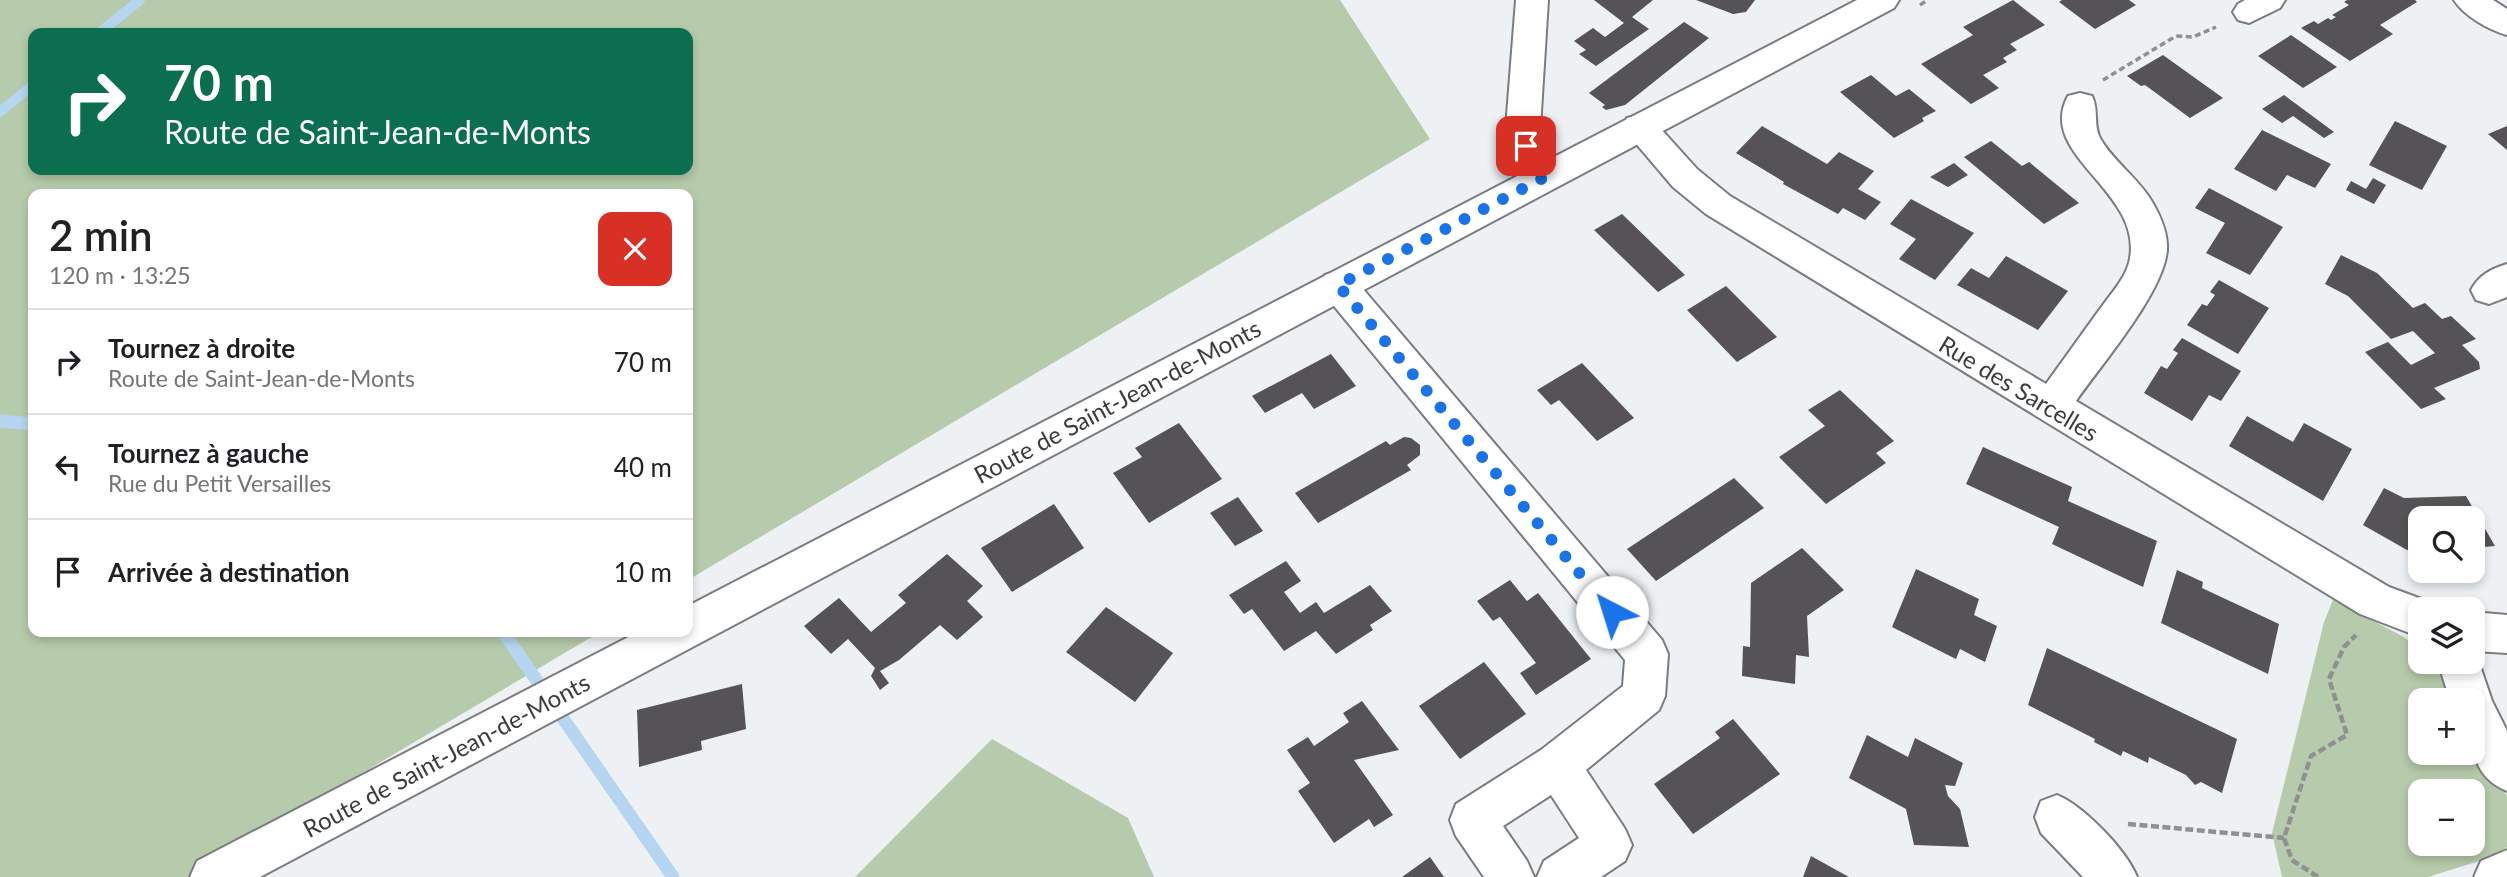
<!DOCTYPE html>
<html lang="fr">
<head>
<meta charset="utf-8">
<style>
  body { margin:0; font-family:Lato,sans-serif; background:#f2f2f2; color:#202124; height:100vh; display:flex; flex-direction:column; font-size:26px; white-space:nowrap }
  * { box-sizing:border-box; margin:0 }
  p { font-size:23px; color:#757577 }
  .icon { flex:none; width:38px; height:38px; fill:none; stroke:currentColor; stroke-width:2; stroke-linecap:round; stroke-linejoin:round }
  .map { position:relative; flex:1; overflow:hidden }
  .panel { position:absolute; left:28px; top:189px; width:665px; height:448px; display:flex; flex-direction:column; background:#fff; border-radius:14px; box-shadow:0 4px 10px #0003 }
  .panel>* { flex:none }
  .hud { position:absolute; left:28px; top:28px; width:665px; height:147px; border-radius:14px; box-shadow:0 4px 10px #0003; background:#0b6e4f; color:#fff; overflow:hidden }
  .buttons { position:absolute; left:2408px; top:506px; display:grid; gap:14px }
  .buttons a { display:grid; place-items:center; width:77px; height:77px; border-radius:14px; background:#fff; box-shadow:0 4px 10px #0003; font-size:35px }
  .pin { position:absolute; display:grid; place-items:center; width:60px; height:60px; color:#fff; margin:-30px; border-radius:14px; box-shadow:0 4px 10px #0006 }
  .me { position:absolute; width:77px; margin:-38px; rotate:320deg; stroke-linejoin:round; filter:drop-shadow(0 0 5px #0008) }
  .turn { display:flex; align-items:center; gap:24px; height:147px; padding:0 21px; font-size:32px }
  .turn .icon { width:91px; height:91px; stroke-width:2.5 }
  .turn b { display:block; font-size:49px; line-height:60px }
  .round { display:grid; place-items:center; flex:none; width:74px; height:74px; border-radius:14px; background:#f2f2f2 }
  .summary { display:flex; align-items:center; justify-content:space-between; height:119px; padding:0 21px }
  h1 { font-size:42px; font-weight:600; line-height:52px }
  ul { padding:0; list-style:none }
  li { display:flex; align-items:center; gap:21px; height:105px; padding:0 21px; border-top:2px solid #e0e0e0 }
  li div { flex:1 }
  li b { display:block; font-size:26px }
  li em { font-style:normal }
  .map>svg:first-child { display:block }
</style>
</head>
<body>
<div class="map">
<svg width="2507" height="877" viewBox="0 0 2507 877">
  <rect width="100%" height="100%" fill="#eef1f4"/>
  <!-- green -->
  <g fill="#b6cbab" fill-rule="evenodd">
    <path d="M0 0H1340L1430 139 688 580V194H33V632H600L187 877H0ZM33 33H688V170H33Z"/>
    <path d="M2333 600 2404 637 2420 651V662H2431L2448 687 2454 700H2420V752H2473V743L2507 796V847L2489 858 2428 877H2282L2272 833 2324 622ZM2420 791H2473V844H2420Z"/>
    <path d="M992 739 1128 818 1154 877H855Z"/>
  </g>
  <g fill="none" stroke-linecap="round" stroke-linejoin="round">
    <!-- stream-far1 -->
    <g stroke="#b5d5f1" stroke-width="10">
      <path d="M99 33 140 0"/>
      <path d="M0 112 33 85"/>
    </g>
    <!-- stream -->
    <g stroke="#b5d5f1" stroke-width="13">
      <path d="M0 421 33 424"/>
      <path d="M503 632 673 877"/>
    </g>
  </g>
  <!-- building -->
  <g fill="#555355">
    <path d="M1594 0H1653L1632 17 1649 29 1596 66 1579 54 1586 50 1574 41 1593 28 1605 37 1624 23Z"/>
    <path d="M1696 0H1755L1746 12 1733 14Z"/>
    <path d="M2013 0 2045 25 2010 44 2017 50 2003 58 2007 62 1983 75 1999 88 1971 104 1921 64 1973 35 1963 27Z"/>
    <path d="M2062 0H2129L2136 5 2095 29 2059 2Z"/>
    <path d="M2347 0H2415L2417 2 2380 25 2393 34 2350 61 2301 28 2314 21 2318 24 2328 18 2331 20 2336 17 2332 15 2349 5 2344 2Z"/>
    <path d="M1684 22 1709 38 1625 105 1606 110 1602 107 1605 105 1589 93Z"/>
    <path d="M2291 35 2337 67 2303 88 2258 56Z"/>
    <path d="M2163 55 2223 98 2190 118 2145 85 2141 86 2127 76Z"/>
    <path d="M1871 75 1896 96 1909 89 1936 111 1922 118 1924 121 1894 138 1840 92Z"/>
    <path d="M2284 95 2334 132 2324 138 2293 116 2282 123 2262 109Z"/>
    <path d="M2395 121 2447 146 2422 190 2369 165Z"/>
    <path d="M1762 126 1827 164 1839 152 1874 171 1858 189 1881 202 1865 220 1843 208 1838 214 1783 184 1784 182 1736 153Z"/>
    <path d="M2507 126V150L2488 134Z"/>
    <path d="M2262 130 2331 164 2315 188 2287 175 2276 191 2234 169Z"/>
    <path d="M1991 141 2022 166 2029 162 2079 203 2044 224 1964 157Z"/>
    <path d="M1954 163 1968 175 1948 187 1930 177Z"/>
    <path d="M2373 178 2386 185 2374 204 2346 190 2351 181 2366 189Z"/>
    <path d="M2209 188 2283 227 2250 275 2206 253 2225 223 2195 208Z"/>
    <path d="M1911 199 1974 233 1935 280 1899 259 1916 239 1890 224Z"/>
    <path d="M1622 214 1685 275 1658 292 1594 230Z"/>
    <path d="M2341 255 2377 273 2413 308 2425 303 2442 319 2451 316 2476 339 2462 345 2479 362 2480 369 2434 388 2446 399 2421 409 2365 352 2388 342 2411 365 2435 353 2413 331 2391 339 2348 296 2325 284Z"/>
    <path d="M2006 256 2068 291 2038 330 1957 285 1971 268 1989 278Z"/>
    <path d="M2219 280 2269 308 2238 354 2187 325 2202 304 2207 306 2215 295 2210 292Z"/>
    <path d="M1726 286 1777 337 1737 362 1687 310Z"/>
    <path d="M2182 338 2241 371 2221 401 2209 395 2192 421 2144 393 2161 366 2167 369 2178 353 2173 350Z"/>
    <path d="M1331 354 1356 386 1314 409 1302 393 1265 413 1252 396Z"/>
    <path d="M1582 363 1634 418 1597 441 1559 400 1551 405 1537 390Z"/>
    <path d="M1840 390 1894 441 1876 453 1886 463 1826 504 1779 457 1825 426 1808 410Z"/>
    <path d="M2247 416 2293 442 2304 423 2352 449 2323 501 2229 446Z"/>
    <path d="M1179 423 1222 479 1149 523 1113 473 1142 457 1135 448Z"/>
    <path d="M1404 437 1411 438 1420 445V455L1407 465 1411 470 1318 523 1295 493 1386 441 1390 445Z"/>
    <path d="M1983 447 2072 487 2068 501 2157 541 2143 587 2052 544 2059 527 1966 484Z"/>
    <path d="M1734 478 1764 508 1656 581 1627 549Z"/>
    <path d="M2384 488 2404 498 2466 496 2495 546 2473 548V518H2420V550H2407L2363 525Z"/>
    <path d="M1238 497 1263 531 1235 546 1210 513Z"/>
    <path d="M1054 504 1084 548 1012 592 981 548Z"/>
    <path d="M1802 548 1844 590 1807 616 1809 657 1796 655 1795 684 1742 676 1743 646 1750 647 1751 583Z"/>
    <path d="M947 554 983 586 967 601 983 617 957 640 940 625 899 660 880 671 889 683 880 690 871 676 875 668 848 639 831 654 804 626 839 598 871 632 906 603 898 595Z"/>
    <path d="M1286 561 1301 581 1284 592 1300 613 1316 602 1324 613 1370 585 1392 611 1370 625 1373 630 1336 654 1316 631 1284 651 1252 609 1244 614 1229 595Z"/>
    <path d="M1916 569 1979 599 1974 615 1997 626 1985 662 1960 649 1956 659 1892 627Z"/>
    <path d="M2177 570 2203 582 2202 588 2279 624 2268 674 2161 623Z"/>
    <path d="M1510 580 1527 601 1538 593 1591 659 1536 695 1520 673 1536 663 1500 617 1493 621 1477 601Z"/>
    <path d="M1106 607 1173 653 1135 702 1066 652Z"/>
    <path d="M2047 648 2237 739 2222 793 2201 782 2195 785 2186 775 2149 757 2148 763 2123 751 2121 756 2094 742 2095 739 2028 705Z"/>
    <path d="M1484 662 1526 714 1460 759 1419 706Z"/>
    <path d="M742 684 746 729 701 741 702 750 639 767 637 710Z"/>
    <path d="M1362 701 1399 750 1354 760 1393 815 1374 827 1369 819 1334 843 1298 791 1310 783 1287 750 1308 737 1314 746 1349 722 1343 713Z"/>
    <path d="M1733 719 1780 774 1693 834 1654 784 1720 738 1715 732Z"/>
    <path d="M1867 735 1908 757 1915 738 1963 763 1955 786 1945 785 1948 796 1960 809 1969 847 1914 845 1906 809 1849 778Z"/>
    <path d="M1811 856 1849 877H1803Z"/>
    <path d="M1430 857 1444 877H1402Z"/>
  </g>
  <g fill="none" stroke-linecap="round" stroke-linejoin="round">
    <!-- street casing -->
    <g stroke="#7a7c7f" stroke-width="4">
      <g id="street">
        <path d="M1516 0H1548L1540 128 1542 143 1564 176 1559 185C1528 195 1510 154 1506 128Z"/>
        <path d="M2245 0H2285L2280 8 2249 23 2238 20 2233 12 2238 4Z"/>
        <path d="M2454 0H2493L2507 9V35C2489 30 2464 16 2454 0Z"/>
        <path d="M2080 93 2092 96C2099 110 2093 125 2100 138 2112 160 2137 177 2151 200 2160 215 2168 232 2167 250 2164 292 2101 365 2076 401L2389 587 2435 604 2437 609H2420V637L2360 614 1706 214 1673 187 1622 127 1627 118 1639 115 1651 118 1697 169 1730 196 2046 384C2064 359 2082 334 2100 309 2110 295 2124 280 2129 263 2147 192 2035 156 2068 96Z"/>
        <path d="M2507 264V297L2489 304 2476 300 2471 290C2479 275 2491 269 2507 264Z"/>
        <path d="M1338 271 1351 275 1662 640 1668 654 1665 696 1659 710 1586 770 1625 829 1632 845 1625 861 1601 877H1537L1544 861 1579 838 1551 795 1503 826 1527 861 1534 877H1484L1456 836 1450 820 1456 804 1541 750 1623 686 1625 660 1325 295 1320 285 1325 275Z"/>
        <path d="M2473 612 2507 615V653L2475 651 2492 701 2507 731V791C2466 774 2473 738 2473 700H2450L2438 662H2473Z"/>
        <path d="M2057 795C2084 806 2126 850 2137 877H2083L2041 833 2035 817 2041 801Z"/>
        <path d="M2507 850V877H2474L2481 861Z"/>
      </g>
    </g>
    <!-- secondary casing -->
    <g stroke="#7a7c7f" stroke-width="4">
      <path id="secondary" d="M1857 0H1899L1894 8 260 877H190L197 861 638 632H688V606Z"/>
    </g>
    <!-- path-far1 -->
    <g stroke="#8e9092" stroke-width="3.5" stroke-dasharray="6 3.5" stroke-linecap="butt">
      <path d="M1920 5 1928 0"/>
      <path d="M2103 80 2176 36 2193 37 2216 27"/>
    </g>
    <!-- path -->
    <g stroke="#8e9092" stroke-width="4.5" stroke-dasharray="8 3.5" stroke-linecap="butt">
      <path d="M2128 824 2284 838"/>
      <path d="M2318 877 2292 860 2284 838 2311 756 2347 735 2329 679 2344 647 2356 635"/>
    </g>
    <!-- street -->
    <use href="#street" fill="#fff" fill-rule="evenodd"/>
    <!-- secondary -->
    <use href="#secondary" fill="#fff" fill-rule="evenodd"/>
  </g>
  <g fill="none" stroke-linecap="round" stroke-linejoin="round">
    <!-- route -->
    <path stroke="#1a73e8" stroke-width="12" stroke-dasharray="0 21.6" d="M1526 146 1547 176 1338 285 1612 612"/>
  </g>
  <g text-anchor="middle" dominant-baseline="central" stroke-width="7" stroke-linejoin="round" paint-order="stroke">
    <!-- street labels -->
    <g font-size="24" fill="#3a3c3d" stroke="#fff">
      <text transform="translate(2019 388) rotate(31)">Rue des Sarcelles</text>
      <text transform="translate(1117 401) rotate(-28)">Route de Saint-Jean-de-Monts</text>
      <text transform="translate(446 755) rotate(-28)">Route de Saint-Jean-de-Monts</text>
    </g>
  </g>
</svg>
<div class="buttons">
<a><svg class="icon" aria-label="search" viewBox="0 0 24 24"><circle cx="10" cy="10" r="6"/><path d="M15 15l6 6"/></svg></a>
<a><svg class="icon" aria-label="layers" viewBox="0 0 24 24"><path d="M12 4l9 5-9 5-9-5zM3 14l9 5 9-5"/></svg></a>
<a>+</a>
<a>−</a>
</div>
<div class="pin" style="left:1526px;top:146px;background:#d93025"><svg class="icon" aria-label="arrive" viewBox="0 0 24 24"><path d="M6 21V4h12l-3 4 3 4H6"/></svg></div>
<svg class="me" style="left:1612px;top:612px" viewBox="-20 -20 40 40"><circle r="19" fill="#fff"/><path d="M0-13L10 11 0 6-10 11z" fill="#1a73e8"/></svg>
<div class="hud">
<div class="turn"><svg class="icon" aria-label="right" viewBox="0 0 24 24"><path d="M7 20v-9h11M14 6l5 5-5 5"/></svg><div><b>70 m</b>Route de Saint-Jean-de-Monts</div></div>
</div>
<section class="panel">
<div class="summary"><div><h1>2 min</h1><p>120 m · 13:25</p></div><a class="round" style="background:#d93025;color:#fff"><svg class="icon" aria-label="close" viewBox="0 0 24 24"><path d="M6 6l12 12M18 6L6 18"/></svg></a></div>
<ul>
<li><svg class="icon" aria-label="right" viewBox="0 0 24 24"><path d="M7 20v-9h11M14 6l5 5-5 5"/></svg><div><b>Tournez à droite</b><p>Route de Saint-Jean-de-Monts</p></div><em>70 m</em></li>
<li><svg class="icon" aria-label="left" viewBox="0 0 24 24"><path d="M17 20v-9H6M10 6l-5 5 5 5"/></svg><div><b>Tournez à gauche</b><p>Rue du Petit Versailles</p></div><em>40 m</em></li>
<li><svg class="icon" aria-label="arrive" viewBox="0 0 24 24"><path d="M6 21V4h12l-3 4 3 4H6"/></svg><div><b>Arrivée à destination</b></div><em>10 m</em></li>
</ul>
</section>
</div>
</body>
</html>
